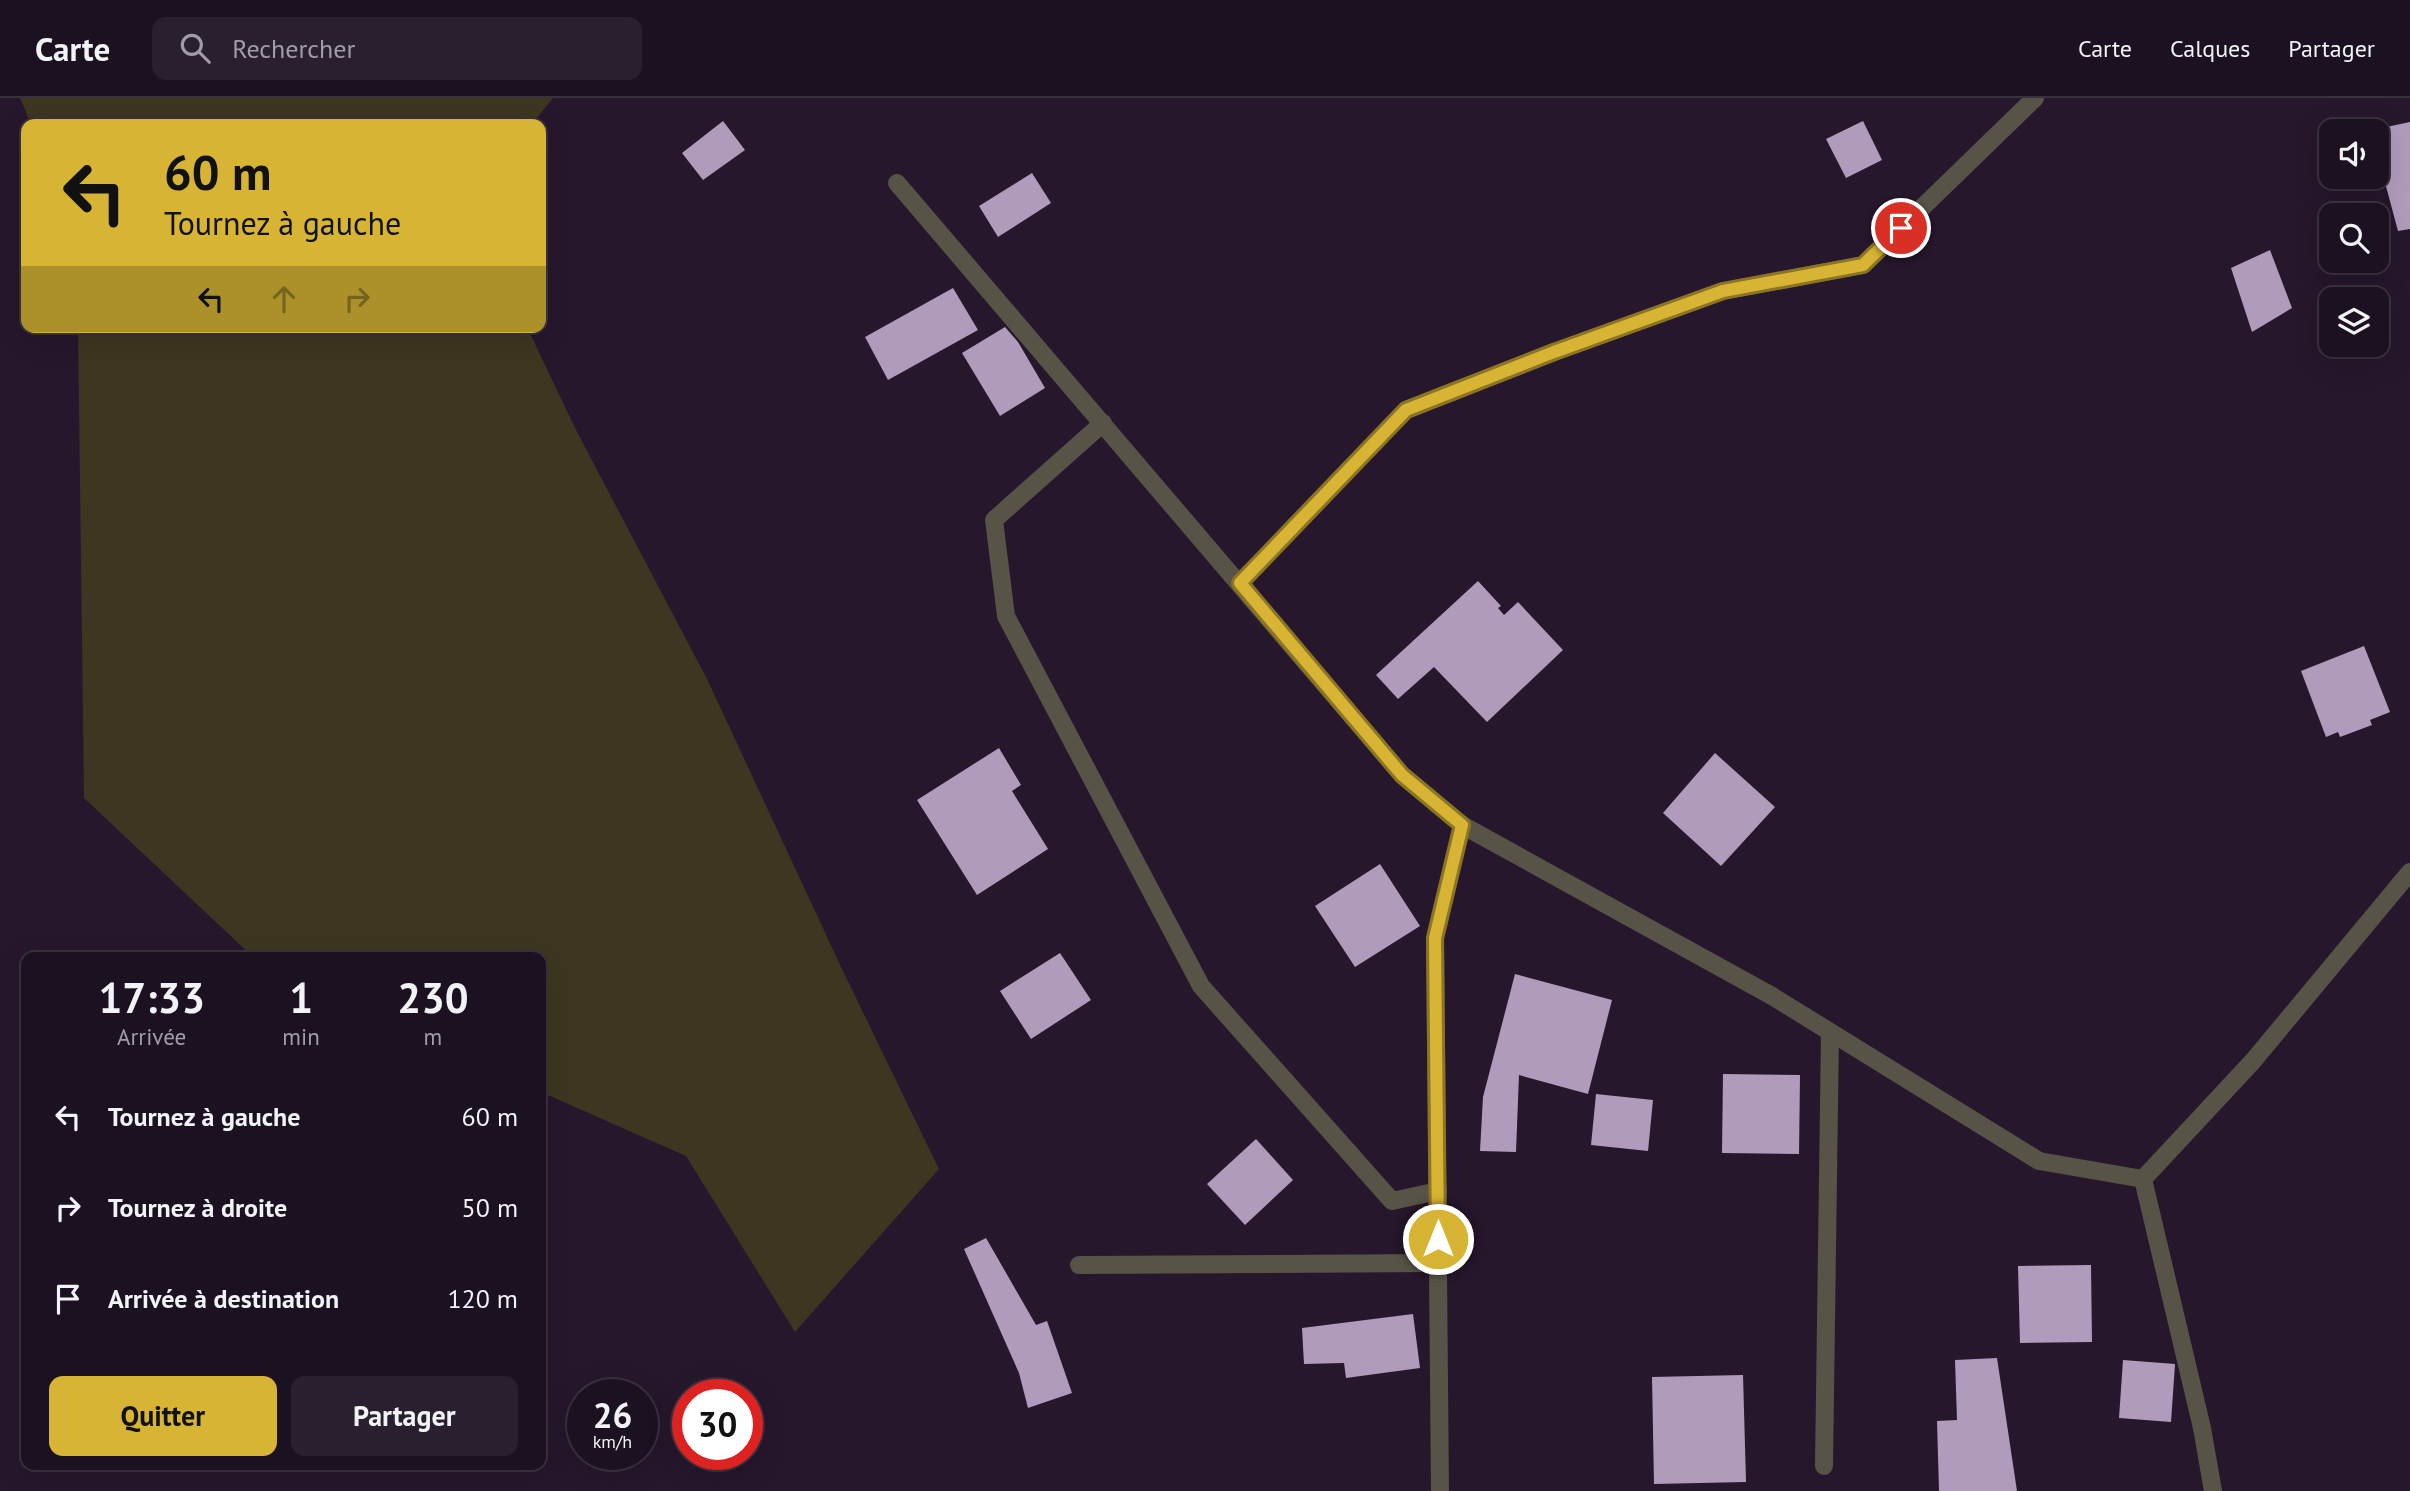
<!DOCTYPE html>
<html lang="fr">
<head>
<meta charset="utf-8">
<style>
  body { margin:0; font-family:"PT Sans",sans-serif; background:#291f2e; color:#f1f3f6; height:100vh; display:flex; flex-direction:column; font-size:26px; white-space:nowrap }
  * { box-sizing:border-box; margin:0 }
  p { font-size:23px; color:#a09da5 }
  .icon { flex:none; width:38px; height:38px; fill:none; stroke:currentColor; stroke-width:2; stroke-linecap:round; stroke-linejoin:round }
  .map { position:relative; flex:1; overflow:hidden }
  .panel { position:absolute; left:21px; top:854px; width:525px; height:518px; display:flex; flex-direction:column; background:#1c1121; border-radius:14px; box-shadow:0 7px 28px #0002,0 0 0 2px #3a313f }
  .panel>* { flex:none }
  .hud { position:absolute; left:21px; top:21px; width:525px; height:214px; border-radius:14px; box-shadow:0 7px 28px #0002,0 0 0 2px #3a313f; background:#d7b434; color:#111; overflow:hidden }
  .fabs { position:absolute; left:2319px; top:21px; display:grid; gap:14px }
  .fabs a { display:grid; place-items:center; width:70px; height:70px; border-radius:14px; background:#1c1121; box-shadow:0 7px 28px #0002,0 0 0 2px #3a313f; font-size:35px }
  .speed { position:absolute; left:567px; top:1281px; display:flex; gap:14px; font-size:35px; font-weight:700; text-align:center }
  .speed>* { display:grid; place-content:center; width:91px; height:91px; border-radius:50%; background:#1c1121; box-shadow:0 7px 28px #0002,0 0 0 2px #3a313f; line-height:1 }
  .speed small { font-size:18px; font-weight:400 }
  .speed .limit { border:10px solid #d22; background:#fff; color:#111 }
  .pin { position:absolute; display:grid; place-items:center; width:60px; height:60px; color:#fff; margin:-30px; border:4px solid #fff; border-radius:50%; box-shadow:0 2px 7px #0007 }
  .me { position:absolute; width:77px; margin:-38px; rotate:0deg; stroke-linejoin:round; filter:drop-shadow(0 0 5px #0008) }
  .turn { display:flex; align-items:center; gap:24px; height:147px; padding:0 28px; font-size:32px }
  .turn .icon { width:91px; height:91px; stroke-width:2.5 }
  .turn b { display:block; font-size:49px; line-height:60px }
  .lanes { display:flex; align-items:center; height:66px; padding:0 28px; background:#0003; justify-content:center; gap:35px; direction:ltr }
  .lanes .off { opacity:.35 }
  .eta { display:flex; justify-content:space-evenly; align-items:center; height:119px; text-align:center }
  .eta b { font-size:42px; font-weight:600; line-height:49px }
  .cta { display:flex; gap:14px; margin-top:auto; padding:14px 28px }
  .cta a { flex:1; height:80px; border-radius:14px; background:#d7b434; color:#111; font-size:28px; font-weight:600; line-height:80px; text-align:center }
  .cta a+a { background:#291f2e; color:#f1f3f6 }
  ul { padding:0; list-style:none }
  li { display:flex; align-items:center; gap:21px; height:91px; padding:0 28px }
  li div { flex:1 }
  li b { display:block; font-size:26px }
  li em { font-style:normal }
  header { display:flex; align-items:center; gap:42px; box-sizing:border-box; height:98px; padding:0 35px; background:#1c1121; border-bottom:2px solid #3a313f }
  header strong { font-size:33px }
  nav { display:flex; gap:38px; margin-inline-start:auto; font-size:24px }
  .search { width:490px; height:63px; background:#291f2e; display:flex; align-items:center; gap:18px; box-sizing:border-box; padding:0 24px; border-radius:14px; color:#a09da5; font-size:26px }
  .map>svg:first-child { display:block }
</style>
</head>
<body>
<header>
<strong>Carte</strong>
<div class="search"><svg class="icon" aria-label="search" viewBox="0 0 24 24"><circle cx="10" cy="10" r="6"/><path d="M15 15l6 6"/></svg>Rechercher</div>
<nav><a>Carte</a><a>Calques</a><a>Partager</a></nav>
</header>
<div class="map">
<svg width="2410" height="1393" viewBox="0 0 2410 1393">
  <rect width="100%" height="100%" fill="#26172c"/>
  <!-- green -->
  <g fill="#3d3620">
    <path d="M20 0H553L532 26H31Z"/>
    <path d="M78 229H527L575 330 708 583 842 871 939 1071 795 1234 686 1058 541 994V859H253L84 700Z"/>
  </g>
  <!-- building -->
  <g fill="#b19bbc">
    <path d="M723 23 745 52 703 82 682 55Z"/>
    <path d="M1863 23 1882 62 1846 80 1826 41Z"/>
    <path d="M2410 24V131L2398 133 2376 51V33L2372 32Z"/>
    <path d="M1032 75 1051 105 998 139 979 108Z"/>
    <path d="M2270 152 2292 210 2252 234 2231 170Z"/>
    <path d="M953 190 978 232 888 282 865 239Z"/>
    <path d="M1005 229 1018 244 1045 290 1000 318 962 255Z"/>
    <path d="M1478 483 1501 508 1498 510 1504 517 1518 504 1563 552 1487 624 1434 569 1398 601 1376 577Z"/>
    <path d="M2364 548 2390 614 2370 622 2372 627 2340 639 2338 634 2326 639 2301 573Z"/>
    <path d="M999 650 1021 687 1012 693 1048 751 977 797 917 702Z"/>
    <path d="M1715 655 1775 709 1721 768 1663 715Z"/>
    <path d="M1380 766 1420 828 1355 869 1315 808Z"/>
    <path d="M1060 855 1091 902 1031 941 1000 893Z"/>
    <path d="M1515 876 1612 902 1588 996 1519 977 1516 1054 1480 1053 1483 999Z"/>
    <path d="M1723 976 1800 977 1799 1056 1722 1055Z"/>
    <path d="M1596 996 1653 1002 1648 1053 1591 1047Z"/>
    <path d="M1256 1041 1293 1082 1245 1127 1207 1086Z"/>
    <path d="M986 1140 1036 1227 1047 1223 1072 1295 1028 1310 1019 1275 964 1151Z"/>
    <path d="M2091 1167 2092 1244 2020 1245 2018 1168Z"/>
    <path d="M1413 1216 1420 1270 1346 1280 1344 1265 1304 1266 1302 1230Z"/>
    <path d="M1997 1260 2017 1393H1939L1937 1323 1957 1322 1955 1262Z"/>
    <path d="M2123 1262 2175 1266 2171 1324 2119 1320Z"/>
    <path d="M1743 1277 1746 1384 1654 1386 1652 1279Z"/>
  </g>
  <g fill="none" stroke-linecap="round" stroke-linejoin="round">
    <!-- minor -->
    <g stroke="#575347" stroke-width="18">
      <path d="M897 85 1402 677 1462 727 1772 898 2039 1063 2143 1081 2253 963 2410 774"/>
      <path d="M1103 325 994 422 1006 518 1201 888 1392 1103 1438 1093"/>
      <path d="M1240 485 1406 312 1554 254 1723 193 1863 167 2035 0"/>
      <path d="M2143 1081 2202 1330 2213 1393"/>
      <path d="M1079 1167 1438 1165"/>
      <path d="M1824 1368 1830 934"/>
      <path d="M1440 1393 1435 840 1462 727"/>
    </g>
  </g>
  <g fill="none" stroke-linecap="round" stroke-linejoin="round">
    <!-- route casing -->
    <g stroke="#8c7522" stroke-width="18">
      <path id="route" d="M1438 1141 1435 840 1462 727 1402 677 1240 485 1406 312 1554 254 1723 193 1863 167 1901 130"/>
    </g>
    <!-- route -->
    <use href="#route" stroke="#d7b434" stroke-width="12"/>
  </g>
</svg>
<div class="fabs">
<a><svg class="icon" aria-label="sound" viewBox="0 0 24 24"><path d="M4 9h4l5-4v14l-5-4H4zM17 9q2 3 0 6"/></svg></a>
<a><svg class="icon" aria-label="search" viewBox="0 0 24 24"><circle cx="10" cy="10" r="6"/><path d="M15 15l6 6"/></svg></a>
<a><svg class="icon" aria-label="layers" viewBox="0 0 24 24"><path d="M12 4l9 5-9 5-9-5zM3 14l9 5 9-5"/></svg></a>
</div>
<div class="speed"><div>26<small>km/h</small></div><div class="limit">30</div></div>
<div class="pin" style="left:1901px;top:130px;background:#d93025"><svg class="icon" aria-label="arrive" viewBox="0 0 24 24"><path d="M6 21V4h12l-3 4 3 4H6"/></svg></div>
<svg class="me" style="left:1438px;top:1141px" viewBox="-20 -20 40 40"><circle r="17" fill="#d7b434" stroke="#fff" stroke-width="3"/><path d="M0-11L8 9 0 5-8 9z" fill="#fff"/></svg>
<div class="hud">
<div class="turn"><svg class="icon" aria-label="left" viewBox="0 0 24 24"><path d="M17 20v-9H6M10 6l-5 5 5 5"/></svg><div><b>60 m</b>Tournez à gauche</div></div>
<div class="lanes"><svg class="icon" aria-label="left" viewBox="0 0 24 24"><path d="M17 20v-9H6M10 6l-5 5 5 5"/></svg><svg class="icon off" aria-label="ahead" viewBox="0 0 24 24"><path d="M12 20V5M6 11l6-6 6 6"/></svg><svg class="icon off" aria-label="right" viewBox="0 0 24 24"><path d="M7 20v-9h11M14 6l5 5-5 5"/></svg></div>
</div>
<section class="panel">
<div class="eta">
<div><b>17:33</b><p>Arrivée</p></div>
<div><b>1</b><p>min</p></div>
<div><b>230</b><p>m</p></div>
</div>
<ul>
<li><svg class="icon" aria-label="left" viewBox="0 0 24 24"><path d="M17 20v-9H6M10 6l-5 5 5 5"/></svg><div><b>Tournez à gauche</b></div><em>60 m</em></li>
<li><svg class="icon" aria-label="right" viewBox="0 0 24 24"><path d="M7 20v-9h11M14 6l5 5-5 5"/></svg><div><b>Tournez à droite</b></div><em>50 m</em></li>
<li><svg class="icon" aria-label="arrive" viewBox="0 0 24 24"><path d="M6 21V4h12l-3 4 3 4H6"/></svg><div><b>Arrivée à destination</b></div><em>120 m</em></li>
</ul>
<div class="cta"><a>Quitter</a><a>Partager</a></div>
</section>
</div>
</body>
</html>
